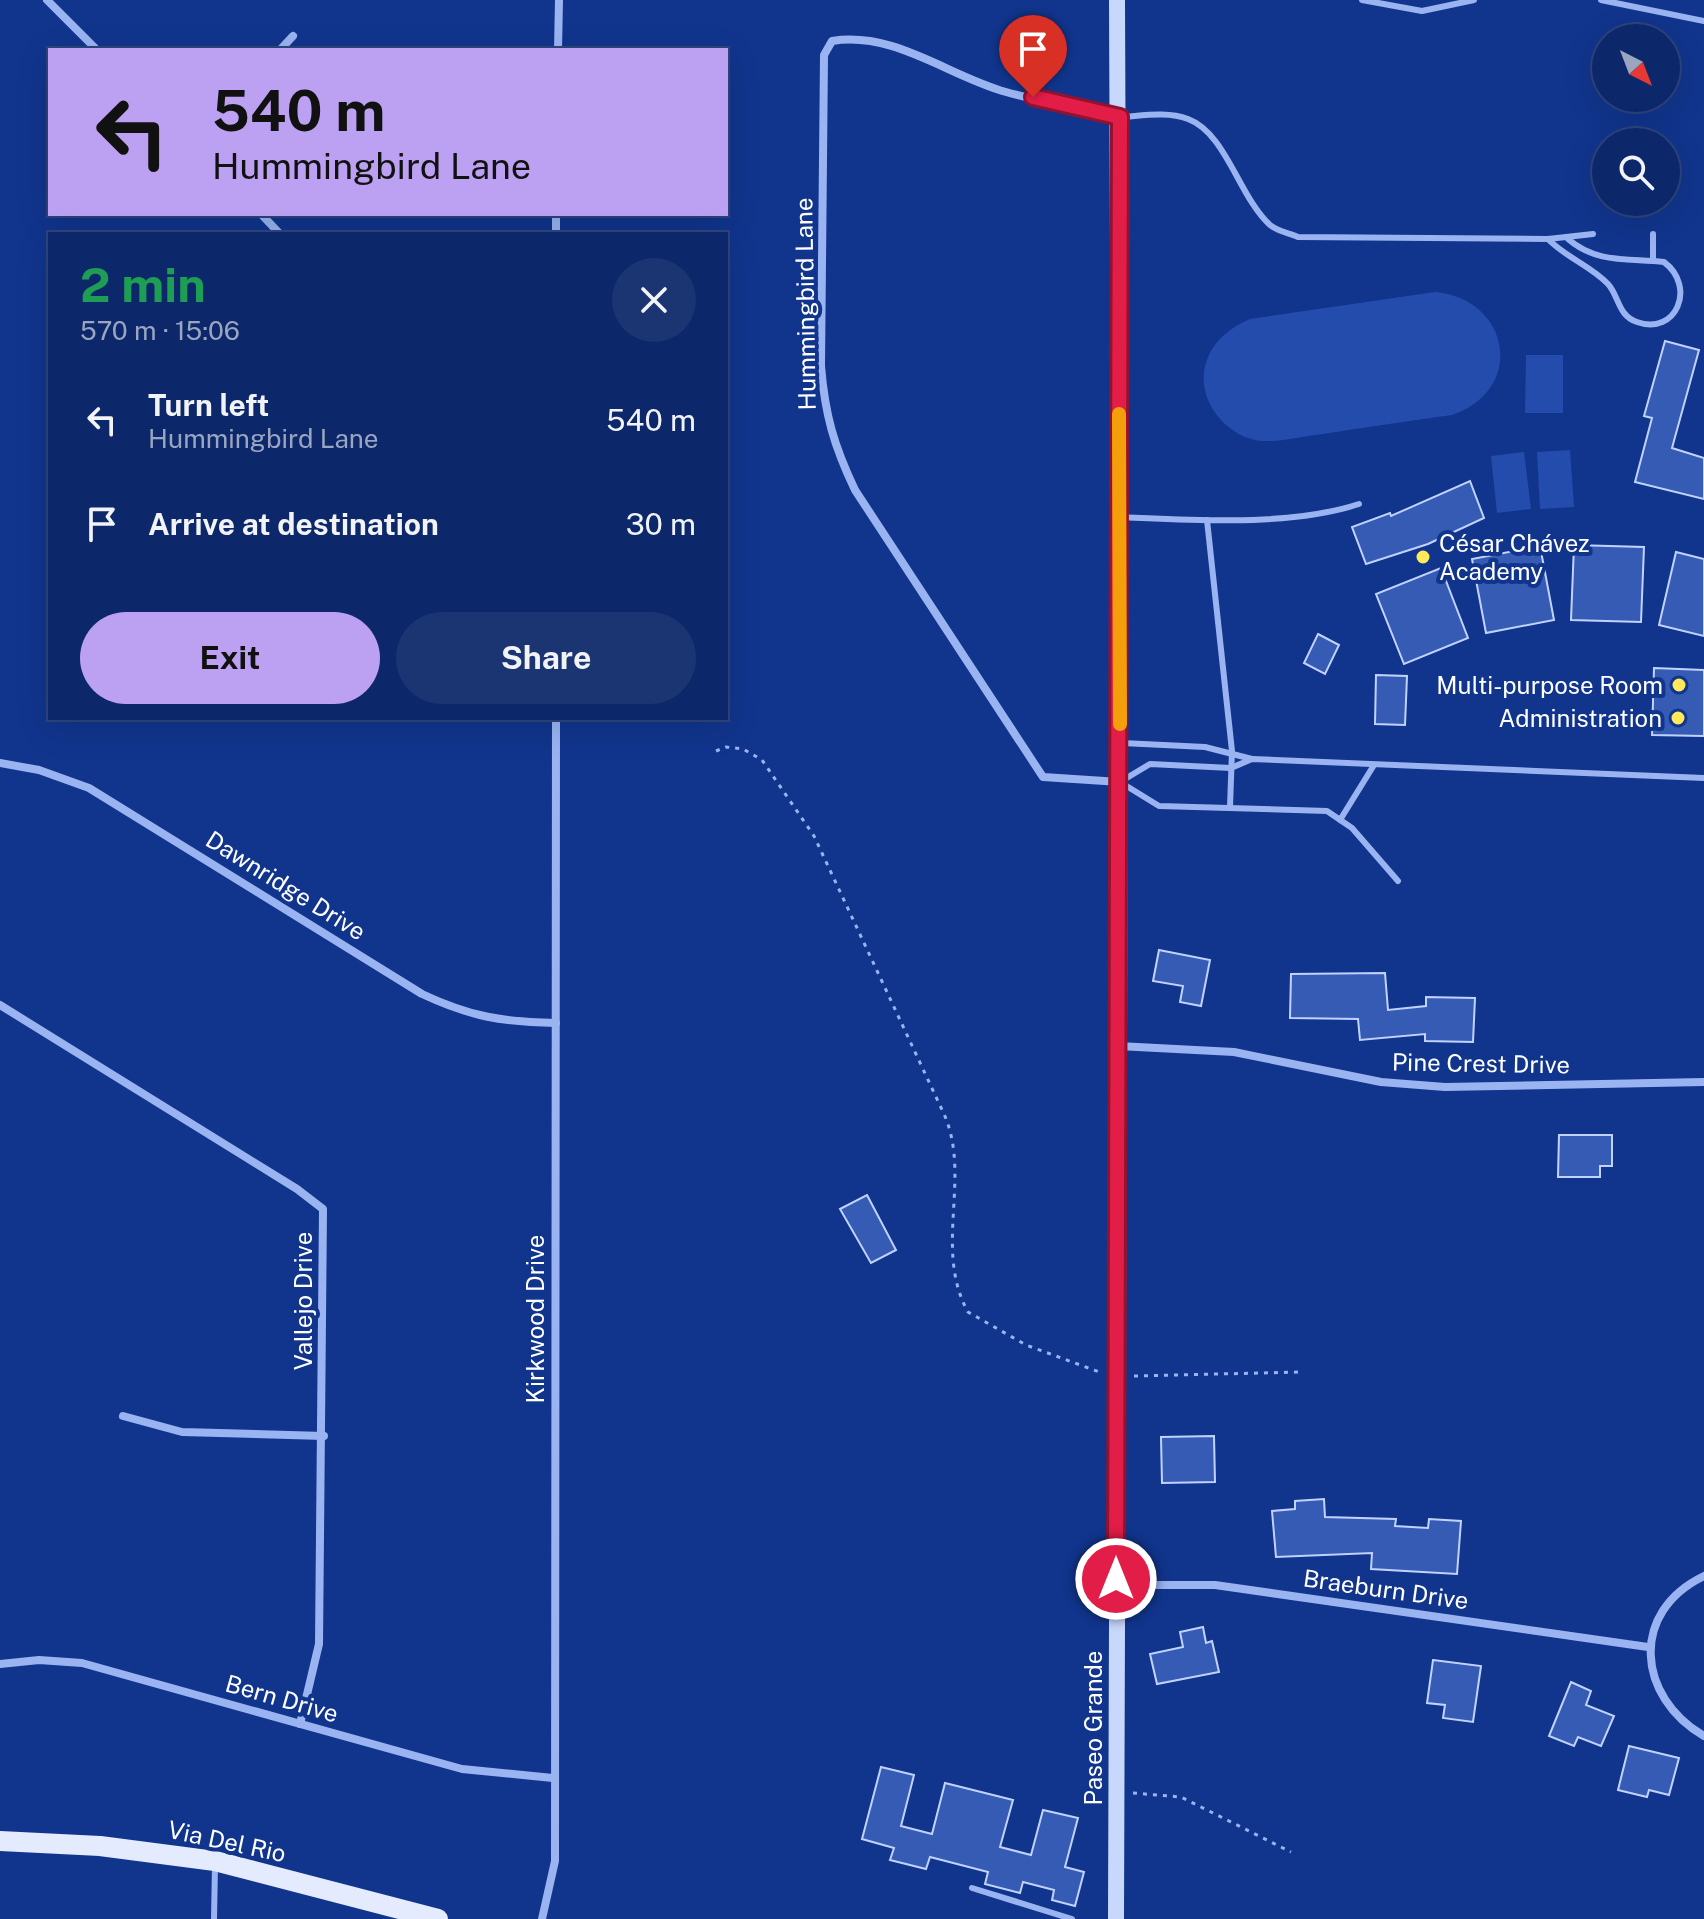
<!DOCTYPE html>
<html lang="en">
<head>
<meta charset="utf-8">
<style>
  body { margin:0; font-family:"Public Sans",sans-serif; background:#1b3472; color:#f1f3f6; height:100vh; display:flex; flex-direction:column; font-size:30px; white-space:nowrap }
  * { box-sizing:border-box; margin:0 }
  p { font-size:26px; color:#9aa6c1 }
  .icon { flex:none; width:44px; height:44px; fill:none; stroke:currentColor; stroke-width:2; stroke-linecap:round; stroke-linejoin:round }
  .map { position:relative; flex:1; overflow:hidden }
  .sheet { position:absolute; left:48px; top:232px; width:680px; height:488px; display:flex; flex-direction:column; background:#0d286a; border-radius:0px; box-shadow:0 8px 32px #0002,0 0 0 2px #2d447e }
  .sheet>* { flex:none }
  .guide { position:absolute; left:48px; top:48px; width:680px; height:168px; border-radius:0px; box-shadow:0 8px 32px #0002,0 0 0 2px #2d447e; background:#bca0f2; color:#111; overflow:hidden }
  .needle { width:52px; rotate:138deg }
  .controls { position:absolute; left:1592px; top:24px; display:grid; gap:16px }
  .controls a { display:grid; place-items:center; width:88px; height:88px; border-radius:50%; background:#0d286a; box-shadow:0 8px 32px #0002,0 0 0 2px #2d447e; font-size:40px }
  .pin { position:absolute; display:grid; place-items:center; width:68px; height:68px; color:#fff; margin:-82px -34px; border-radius:50% 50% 50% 0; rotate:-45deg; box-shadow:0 0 8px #0007 }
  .pin .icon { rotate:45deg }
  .me { position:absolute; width:88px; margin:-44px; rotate:0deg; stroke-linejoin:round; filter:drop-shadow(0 0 6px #0008) }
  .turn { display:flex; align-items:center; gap:28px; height:168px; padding:0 32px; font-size:36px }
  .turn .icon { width:104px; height:104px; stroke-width:2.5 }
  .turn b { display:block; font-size:56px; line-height:68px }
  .round { display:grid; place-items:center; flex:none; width:84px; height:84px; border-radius:42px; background:#1b3472 }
  .head { display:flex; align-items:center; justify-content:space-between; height:136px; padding:0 32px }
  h1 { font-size:48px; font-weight:700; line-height:60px; color:#1e9e55 }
  .action { display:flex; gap:16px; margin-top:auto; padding:16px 32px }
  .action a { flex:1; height:92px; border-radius:48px; background:#bca0f2; color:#111; font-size:32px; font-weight:700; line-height:92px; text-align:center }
  .action a+a { background:#1b3472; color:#f1f3f6 }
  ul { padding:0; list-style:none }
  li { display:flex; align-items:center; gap:24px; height:104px; padding:0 32px }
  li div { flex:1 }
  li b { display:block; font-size:30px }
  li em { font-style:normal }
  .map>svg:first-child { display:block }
</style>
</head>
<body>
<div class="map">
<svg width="1704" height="1919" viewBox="0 0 1704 1919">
  <rect width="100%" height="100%" fill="#11358d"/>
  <!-- green -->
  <g fill="#234cac">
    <path d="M1435 292C1511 299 1526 390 1452 415 1409 421 1366 427 1323 434 1304 436 1282 442 1262 441 1229 438 1200 405 1204 372 1208 345 1227 329 1250 319Z"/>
    <path d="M1526 355H1563V413H1525Z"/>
    <path d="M1570 450 1574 507 1540 509 1537 452Z"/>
    <path d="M1524 452 1531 509 1497 513 1491 456Z"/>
  </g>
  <!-- building -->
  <g fill="#355bb5" stroke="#c1d3fd" stroke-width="2">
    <path d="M1665 341 1699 350 1672 448 1704 458V499L1635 482 1652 418 1644 416Z"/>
    <path d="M1470 481 1484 518 1428 544 1366 564 1352 527 1390 513 1391 516Z"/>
    <path d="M1574 545 1644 547 1641 622 1571 620Z"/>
    <path d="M1540 546 1554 620 1486 633 1472 559Z"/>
    <path d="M1676 552 1704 559V636L1659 625Z"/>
    <path d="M1441 568 1468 638 1404 664 1376 594Z"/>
    <path d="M1318 634 1339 645 1325 674 1304 663Z"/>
    <path d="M1654 668 1704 670V736L1652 735Z"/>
    <path d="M1376 675 1407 676 1405 725 1375 724Z"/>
    <path d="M1159 950 1210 960 1201 1006 1180 1002 1183 986 1153 981Z"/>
    <path d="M1385 973 1388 1010 1426 1006V997L1475 998 1473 1042 1425 1041V1034L1360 1040 1358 1019 1290 1018 1291 974Z"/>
    <path d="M1559 1135H1612V1166H1600V1177H1558Z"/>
    <path d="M867 1195 896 1250 871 1263 840 1209Z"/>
    <path d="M1214 1436 1215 1482 1162 1483 1161 1437Z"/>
    <path d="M1324 1499 1325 1517 1396 1519 1395 1526 1428 1528 1429 1519 1461 1521 1457 1574 1371 1569 1372 1553 1276 1557 1272 1511 1295 1509V1501Z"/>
    <path d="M1203 1627 1206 1643 1212 1641 1219 1672 1157 1684 1150 1654 1183 1647 1180 1632Z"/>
    <path d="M1433 1660 1481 1666 1473 1722 1443 1718 1445 1705 1427 1703Z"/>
    <path d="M1571 1682 1591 1691 1586 1705 1614 1716 1601 1746 1578 1737 1574 1746 1549 1736Z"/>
    <path d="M1629 1746 1679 1758 1669 1795 1649 1790 1647 1797 1618 1790Z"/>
    <path d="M881 1767 914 1775 901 1826 932 1834 945 1783 1013 1800 1000 1847 1031 1855 1043 1810 1078 1818 1065 1867 1084 1872 1075 1906 1052 1900 1054 1890 1023 1882 1020 1893 985 1884 988 1872 930 1857 926 1869 890 1860 894 1848 862 1839Z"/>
  </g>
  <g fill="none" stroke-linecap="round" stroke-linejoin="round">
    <!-- path -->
    <g stroke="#9ab4f2" stroke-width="3" stroke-dasharray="4 6" stroke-linecap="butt">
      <path d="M716 751 726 747 743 749 762 760 814 836 944 1114C972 1177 933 1249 968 1312L1026 1345 1102 1373"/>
      <path d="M1134 1376 1303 1372"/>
      <path d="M1133 1793 1181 1797 1291 1852"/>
    </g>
    <!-- service -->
    <g stroke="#9ab4f2" stroke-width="6">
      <path d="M1362 0 1422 11 1474 0"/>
      <path d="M1601 0 1704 21"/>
      <path d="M1120 117C1141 116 1167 111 1188 119 1226 133 1239 197 1270 225 1277 231 1289 233 1298 237L1548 239 1593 234"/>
      <path d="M1653 234V261"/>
      <path d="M1548 239C1565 257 1591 266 1608 284 1619 296 1618 316 1637 322 1676 336 1697 287 1664 262 1629 258 1597 264 1568 239"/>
      <path d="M1119 517C1194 520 1288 527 1359 504"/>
      <path d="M1207 520 1232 751 1230 807"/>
      <path d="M1122 743 1205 747 1252 759"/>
      <path d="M1340 820 1374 765"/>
      <path d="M1398 881 1352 828 1327 811 1159 806 1120 782 1150 764 1231 768 1252 759 1704 778"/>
      <path d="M972 1888 1072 1919"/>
      <path d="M214 1919 215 1865"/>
    </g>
    <!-- minor -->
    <g stroke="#9ab4f2" stroke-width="8">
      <path d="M47 0 97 50"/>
      <path d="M280 50 293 36"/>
      <path d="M558 50 559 0"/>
      <path d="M261 214 280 234"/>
      <path d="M556 234V214"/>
      <path d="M0 763 39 770 89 788 422 994C471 1017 503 1022 556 1023"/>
      <path d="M1120 782 1043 777 855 490C834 446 825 415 821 366L824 55 832 41C895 31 948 76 1006 92 1043 102 1082 109 1120 117"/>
      <path d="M0 1005 297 1189 323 1209 319 1644 300 1724"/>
      <path d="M1118 1046 1234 1052 1381 1082 1445 1087 1704 1082"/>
      <path d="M123 1416 182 1432 324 1436"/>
      <path d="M1704 1576C1629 1612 1637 1697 1704 1736"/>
      <path d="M1117 1585H1215L1648 1647"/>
      <path d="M0 1664 39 1660 82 1663 462 1769 553 1778"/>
      <path d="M542 1919 555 1861 556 718"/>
    </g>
    <!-- secondary -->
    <path stroke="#c8d7fc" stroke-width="16" d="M1116 1919 1120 742 1117 0"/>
    <!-- primary -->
    <path stroke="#e4ebff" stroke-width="20" d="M0 1841 100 1846 215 1861 438 1919"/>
  </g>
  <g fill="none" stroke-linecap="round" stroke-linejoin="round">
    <!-- route casing -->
    <g stroke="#92132f" stroke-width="20">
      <path id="route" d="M1033 97 1120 117 1116 1579"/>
    </g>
    <!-- route -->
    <use href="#route" stroke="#e11d48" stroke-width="14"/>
    <!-- slow -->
    <path stroke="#f59e0b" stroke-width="14" d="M1119 414 1120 724"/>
  </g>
  <!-- markers -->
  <g fill="#ffe85a" stroke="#11358d" stroke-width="3">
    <circle cx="1423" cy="557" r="8"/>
    <circle cx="1679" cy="685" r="8"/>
    <circle cx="1678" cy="718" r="8"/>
  </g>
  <g text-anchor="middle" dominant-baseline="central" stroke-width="8" stroke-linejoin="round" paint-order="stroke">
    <!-- street labels -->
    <g font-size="24" fill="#fff" stroke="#11358d">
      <text transform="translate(805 304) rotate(-91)">Hummingbird Lane</text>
      <text transform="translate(286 885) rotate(32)">Dawnridge Drive</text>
      <text transform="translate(1481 1063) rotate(1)">Pine Crest Drive</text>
      <text transform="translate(303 1301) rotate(-90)">Vallejo Drive</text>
      <text transform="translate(535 1319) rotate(-90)">Kirkwood Drive</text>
      <text transform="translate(1386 1589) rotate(8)">Braeburn Drive</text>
      <text transform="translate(282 1698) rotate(16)">Bern Drive</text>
      <text transform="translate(1093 1728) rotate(-90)">Paseo Grande</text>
      <text transform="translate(227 1841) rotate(12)">Via Del Rio</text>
    </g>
    <!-- poi labels -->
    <g font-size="24" fill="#fff" stroke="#11358d" text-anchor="end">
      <text x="1439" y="543" text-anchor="start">César Chávez<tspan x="1439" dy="28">Academy</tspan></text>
      <text x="1663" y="685">Multi-purpose Room</text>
      <text x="1662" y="718">Administration</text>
    </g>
  </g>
</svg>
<div class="controls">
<a><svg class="needle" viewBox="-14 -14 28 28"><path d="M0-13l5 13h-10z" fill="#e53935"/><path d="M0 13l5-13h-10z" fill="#9aa6c1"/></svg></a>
<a><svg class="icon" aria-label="search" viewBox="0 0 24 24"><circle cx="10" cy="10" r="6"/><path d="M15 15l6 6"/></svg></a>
</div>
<div class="pin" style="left:1033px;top:97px;background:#d93025"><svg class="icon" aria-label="arrive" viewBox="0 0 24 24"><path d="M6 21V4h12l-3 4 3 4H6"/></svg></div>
<svg class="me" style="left:1116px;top:1579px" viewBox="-20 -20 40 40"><circle r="17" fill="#e11d48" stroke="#fff" stroke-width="3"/><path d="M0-11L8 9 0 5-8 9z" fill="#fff"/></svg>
<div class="guide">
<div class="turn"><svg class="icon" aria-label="left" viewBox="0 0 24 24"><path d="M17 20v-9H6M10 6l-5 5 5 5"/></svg><div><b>540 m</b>Hummingbird Lane</div></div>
</div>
<section class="sheet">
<div class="head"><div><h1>2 min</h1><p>570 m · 15:06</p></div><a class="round"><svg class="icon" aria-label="close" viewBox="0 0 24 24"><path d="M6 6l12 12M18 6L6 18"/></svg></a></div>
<ul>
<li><svg class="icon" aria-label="left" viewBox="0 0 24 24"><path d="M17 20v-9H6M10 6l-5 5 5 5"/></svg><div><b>Turn left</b><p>Hummingbird Lane</p></div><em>540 m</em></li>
<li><svg class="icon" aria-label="arrive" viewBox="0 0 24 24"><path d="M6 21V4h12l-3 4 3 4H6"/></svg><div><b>Arrive at destination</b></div><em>30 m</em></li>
</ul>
<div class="action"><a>Exit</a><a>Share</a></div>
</section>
</div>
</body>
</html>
